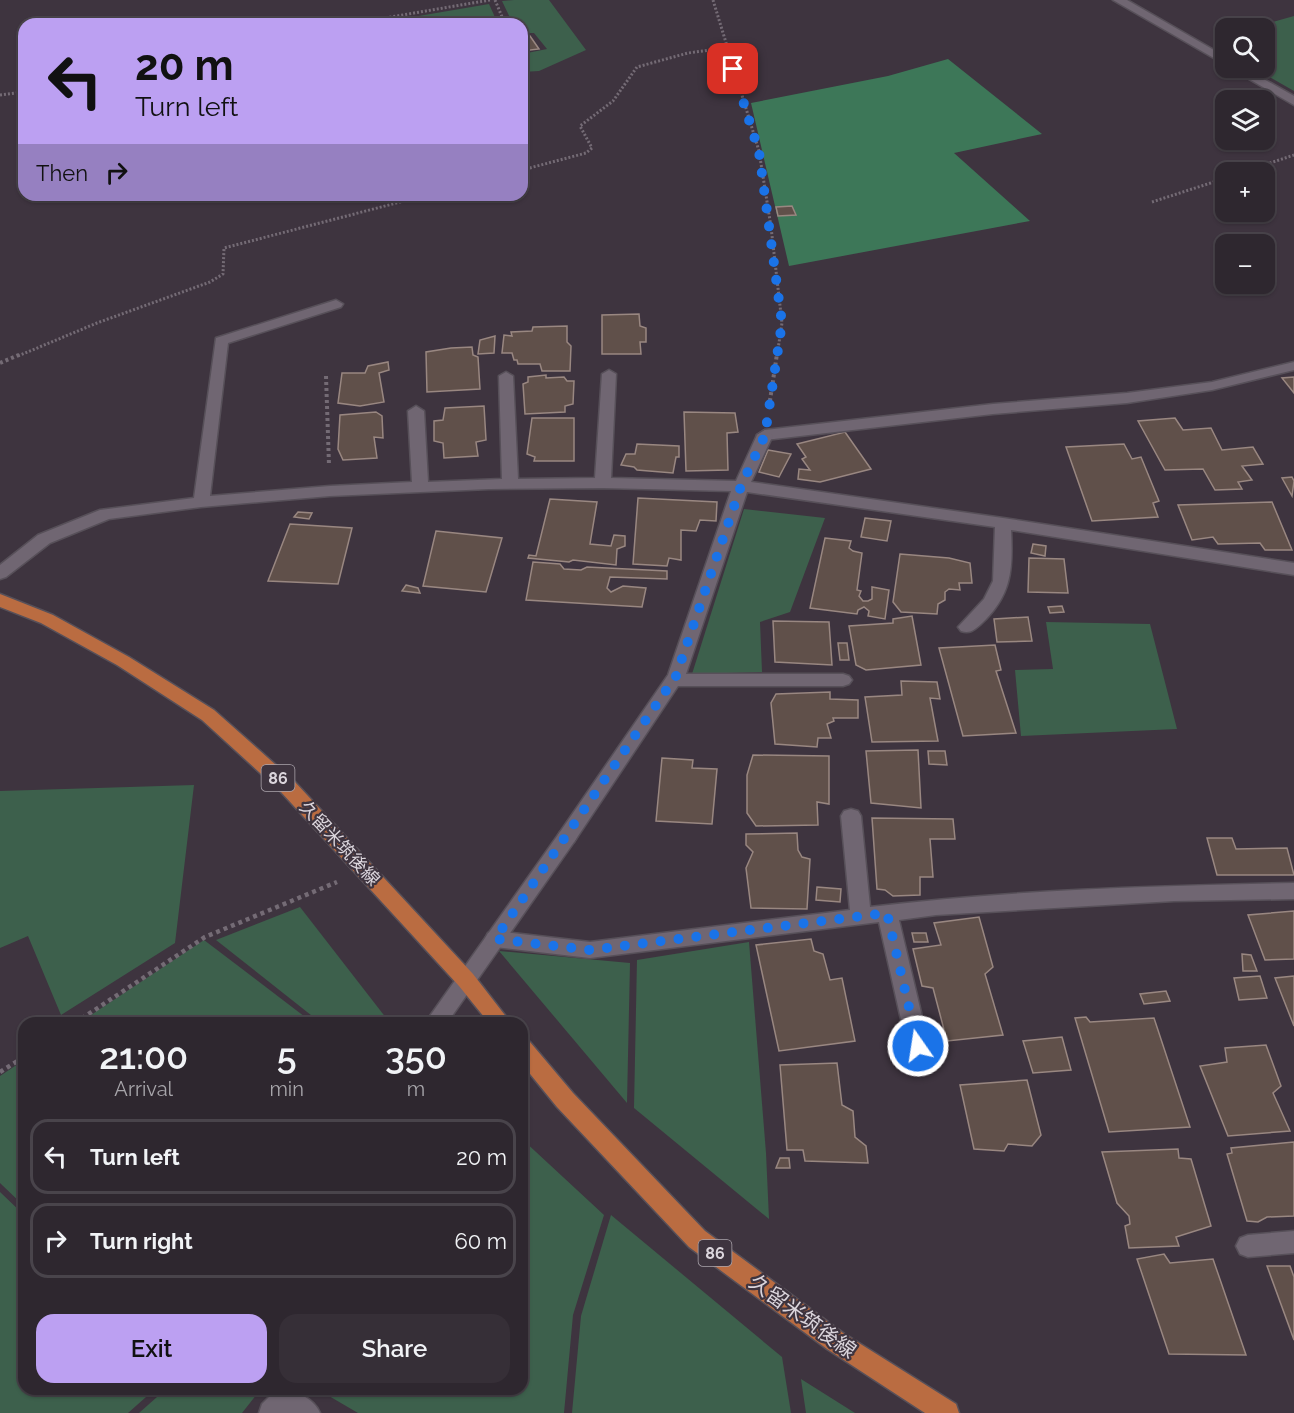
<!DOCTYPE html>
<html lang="en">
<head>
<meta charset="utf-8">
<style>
  body { margin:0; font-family:Raleway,"Noto Sans JP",sans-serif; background:#362f37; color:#f1f3f6; height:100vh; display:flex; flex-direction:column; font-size:22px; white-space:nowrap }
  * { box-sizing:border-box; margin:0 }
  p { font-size:20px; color:#a7a5aa }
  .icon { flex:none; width:33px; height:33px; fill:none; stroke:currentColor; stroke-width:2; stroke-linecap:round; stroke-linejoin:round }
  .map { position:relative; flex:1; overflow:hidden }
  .details { position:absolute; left:18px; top:1017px; width:510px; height:378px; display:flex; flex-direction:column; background:#2e272f; border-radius:18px; box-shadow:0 2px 4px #0004,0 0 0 2px #49444b }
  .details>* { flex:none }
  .hud { position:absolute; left:18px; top:18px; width:510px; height:183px; border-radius:18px; box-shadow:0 2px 4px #0004,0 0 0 2px #49444b; background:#bca0f2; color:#111; overflow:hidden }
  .fabs { position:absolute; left:1215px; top:18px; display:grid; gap:12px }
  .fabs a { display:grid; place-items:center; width:60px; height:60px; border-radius:12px; background:#2e272f; box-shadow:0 2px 4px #0004,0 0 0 2px #49444b; font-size:30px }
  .pin { position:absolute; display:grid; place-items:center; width:51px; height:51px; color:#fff; margin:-26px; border-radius:12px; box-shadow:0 3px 9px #0006 }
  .me { position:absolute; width:66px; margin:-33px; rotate:347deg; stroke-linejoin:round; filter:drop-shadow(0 0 4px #0008) }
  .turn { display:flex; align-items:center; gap:21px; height:126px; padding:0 18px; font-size:27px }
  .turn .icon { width:78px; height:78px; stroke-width:2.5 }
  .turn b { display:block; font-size:42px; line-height:51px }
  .then { display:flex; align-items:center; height:57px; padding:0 18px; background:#0003; gap:12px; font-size:22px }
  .eta { display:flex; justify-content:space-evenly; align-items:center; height:102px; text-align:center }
  .eta b { font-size:36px; font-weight:600; line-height:42px }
  .cta { display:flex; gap:12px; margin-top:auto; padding:12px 18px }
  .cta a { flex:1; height:69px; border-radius:18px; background:#bca0f2; color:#111; font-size:24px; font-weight:600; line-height:69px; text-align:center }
  .cta a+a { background:#362f37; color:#f1f3f6 }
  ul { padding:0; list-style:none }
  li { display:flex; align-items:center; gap:18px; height:75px; margin:0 12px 9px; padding:0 6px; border:3px solid #49444b; border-radius:18px }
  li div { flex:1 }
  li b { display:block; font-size:22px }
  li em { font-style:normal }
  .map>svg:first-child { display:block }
</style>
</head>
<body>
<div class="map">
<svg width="1294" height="1413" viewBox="0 0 1294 1413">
  <rect width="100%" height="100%" fill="#3e343f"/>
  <!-- green -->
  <g fill="#3d604c">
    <path d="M514 0H549L586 50 539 71 522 72V54L547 49 534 33H522V24H513L502 1Z"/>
    <path d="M489 4 498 24H404L401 19Z"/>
    <path d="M1294 16V91L1254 68H1264V28H1251Z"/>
    <path d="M744 509 825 518 790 612 760 622 762 672 692 674Z"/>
    <path d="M1046 622 1150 624 1177 729 1021 736 1015 670 1053 669Z"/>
    <path d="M194 785 175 943 61 1015 28 936 0 948V791Z"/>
    <path d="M300 907 390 1023H321L216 940Z"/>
    <path d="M204 940 313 1023H79Z"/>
    <path d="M749 942 766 1153 769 1219 634 1108 637 960Z"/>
    <path d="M499 951 630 963 627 1103Z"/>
    <path d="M24 1060V1206L0 1183V1076Z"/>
    <path d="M522 1139 604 1215 573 1315 564 1413H358L317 1389H522Z"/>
    <path d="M0 1192 24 1215V1389H155L128 1413H0Z"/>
    <path d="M611 1215 782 1357 791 1413H572L581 1316Z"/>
    <path d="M801 1379 855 1413H806Z"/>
    <path d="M166 1389H261L242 1413H139Z"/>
  </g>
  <!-- forest -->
  <path fill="#3d7758" d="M948 59 1042 134 954 153 1030 221 789 266 751 103 888 76Z"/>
  <!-- building -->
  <g fill="#60504a" stroke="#998781" stroke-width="1.5">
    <path d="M522 35 530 36 539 49 522 51Z"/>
    <path d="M792 206 796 215 778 216 776 207Z"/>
    <path d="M639 314 640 326 646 328V342H640L641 354H602V315Z"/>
    <path d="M567 326V342L571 346 570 371H542L540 364H518L517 360H514L512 353H502L504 335 512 336 511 332 532 331 533 327Z"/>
    <path d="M495 336 494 353 478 354 480 340Z"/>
    <path d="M472 347 473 355 478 357 480 389 427 392 426 352 451 348Z"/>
    <path d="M388 362 389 370 379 373 384 402 360 406 338 403 342 373H365L368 366Z"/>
    <path d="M546 375V378L564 377 567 381H574L573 404 565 406V412L525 414 523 384 528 382V377Z"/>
    <path d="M1294 377V393L1282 378Z"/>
    <path d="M484 406 486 440 476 442 478 456 444 458 443 443 434 441V421L443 420 445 408Z"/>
    <path d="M376 412 382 416 383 438 374 437 377 458 343 460 338 449 340 415Z"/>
    <path d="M684 412 735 413 738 432 727 433 728 470 686 471Z"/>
    <path d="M532 418H574V461H534L535 457 527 454Z"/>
    <path d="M1175 418 1183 430 1211 428 1222 450 1253 447 1263 464 1242 466 1252 480 1238 482 1242 489 1215 490 1203 469 1165 470 1138 421Z"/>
    <path d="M845 432 871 469 820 482 798 479 799 469 810 470 802 459 806 457 797 444Z"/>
    <path d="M637 444 679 446V457H676L673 473 637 470 634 467 621 465 626 454H635Z"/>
    <path d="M1124 444 1132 459 1141 457 1159 501 1153 503 1158 517 1092 521 1066 447Z"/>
    <path d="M768 450 791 454 779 477 759 472Z"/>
    <path d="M1292 477 1294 481 1292 496 1282 478Z"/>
    <path d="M638 498 717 502 716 521 700 520 696 531 681 530V560L669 558 667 566 633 564Z"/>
    <path d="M550 499 597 502 590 544 611 546 614 535 625 536V546L617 549 616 565 573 560 569 562 528 558 529 555 536 556Z"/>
    <path d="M1272 502 1292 550H1265L1260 543 1218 544 1213 537 1192 540 1178 505Z"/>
    <path d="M298 512 312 513 309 519 294 517Z"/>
    <path d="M865 518 891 521 887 541 861 537Z"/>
    <path d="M290 524 352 528 338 584 268 581Z"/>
    <path d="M436 531 502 538 486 592 423 586Z"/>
    <path d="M825 538 851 541 849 548 853 551 862 553 857 590 861 591 859 596 863 601H868L872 599V587L889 590 885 619 868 616 869 611 864 607 858 610 857 614 810 608Z"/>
    <path d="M1033 544 1046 546 1045 556 1031 553Z"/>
    <path d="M900 554 949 558 970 563 972 583H959L960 590 949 589 945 592V600L938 604 937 614 901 612 893 602Z"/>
    <path d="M1029 558 1064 559 1068 593 1028 592Z"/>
    <path d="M533 562 560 564 564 569 581 570 587 567 667 571V579L610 577 607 588 611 592 623 586 646 588 642 607 526 600Z"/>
    <path d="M406 585 418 588 420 593 402 591Z"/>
    <path d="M1062 606 1064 612 1050 613 1048 607Z"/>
    <path d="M912 616 921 665 866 670 856 665 849 626 893 623V619Z"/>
    <path d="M1028 617 1032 641 997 642 994 619Z"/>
    <path d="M773 621 829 622 832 665 775 662Z"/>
    <path d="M838 643H847L849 660H840Z"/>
    <path d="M995 645 1001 670 996 671 1016 733 963 736 939 648Z"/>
    <path d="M901 681 937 682 940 699 930 698 938 741 872 742 865 697 902 695Z"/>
    <path d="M830 692V699L858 700V718H833L834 721 827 724 831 738H818L817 747 775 744 771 703 776 694Z"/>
    <path d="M918 750 921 808 871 803 866 751Z"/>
    <path d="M928 751H945L947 765 929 764Z"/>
    <path d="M753 755 829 756V804L817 802 818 825 756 826 747 813V775Z"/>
    <path d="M662 758 693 760 692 768 717 769 712 824 656 821Z"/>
    <path d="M872 818 953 819 955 839H930L933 877H920V895L893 896 885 890 877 889Z"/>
    <path d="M797 833 798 850 802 857 810 859 807 909 751 908 746 868 753 852 746 845V834Z"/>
    <path d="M1207 838H1232L1236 849 1287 848 1294 875H1217Z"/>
    <path d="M817 887 841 889 840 902 816 900Z"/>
    <path d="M1294 911V959L1265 960 1248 915Z"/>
    <path d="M979 917 993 967 985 974 1003 1035 947 1041 933 988 922 986 913 949 941 945 934 923Z"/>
    <path d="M912 933H926L928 942H914Z"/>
    <path d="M811 939 814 951 823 954 830 980 842 978 855 1041 779 1051 756 945Z"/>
    <path d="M1242 954 1251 955 1257 971H1243Z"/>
    <path d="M1260 976 1267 998 1239 1000 1234 978Z"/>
    <path d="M1294 976V1026L1275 978Z"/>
    <path d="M1166 991 1170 1001 1144 1004 1140 994Z"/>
    <path d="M1086 1017 1090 1022 1154 1018 1190 1127 1109 1132 1075 1018Z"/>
    <path d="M1062 1037 1071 1070 1033 1073 1023 1041Z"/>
    <path d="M1266 1045 1281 1086 1273 1093 1290 1131 1228 1136 1200 1066 1227 1062 1225 1048Z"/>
    <path d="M837 1063 842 1105 853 1111 855 1137 866 1146 868 1163 805 1161 803 1150H787L780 1065Z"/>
    <path d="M1027 1080 1041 1135 1032 1146 1008 1144 1004 1151 974 1149 960 1085Z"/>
    <path d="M1294 1142V1216L1267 1217 1258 1222 1247 1221 1227 1154 1232 1153 1231 1148Z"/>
    <path d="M1178 1149 1179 1158 1191 1159 1211 1226 1176 1237 1179 1246 1129 1248 1125 1226 1130 1224 1129 1216 1117 1203 1102 1152Z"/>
    <path d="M780 1158H789L790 1168H776Z"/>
    <path d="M1164 1254 1170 1263 1213 1259 1246 1355 1169 1354 1137 1259Z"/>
    <path d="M1267 1266H1290L1294 1277V1340Z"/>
  </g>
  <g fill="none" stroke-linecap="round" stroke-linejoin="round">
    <!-- lane casing -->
    <g stroke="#575059" stroke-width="3">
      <g id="lane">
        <path d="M1294 362V370L1212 390 1127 403 993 414 765 440 757 435 765 430 993 404 1127 393 1212 382Z"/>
        <path d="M567 830 574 832 577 837 574 842 447 1023H425L560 832Z"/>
      </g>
    </g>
    <!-- street casing -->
    <g stroke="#575059" stroke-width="3">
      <g id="street">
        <path d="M1113 0H1127L1226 57V65Z"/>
        <path d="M1230 68H1244L1294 96V105Z"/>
        <path d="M336 300 343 304 341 307 228 343 210 496 330 486 412 482 408 411 416 406 424 411 428 482 502 479 499 376 506 372 513 376 518 479 595 478 602 374 609 370 616 374 611 478 736 481 757 435 765 430 773 435 751 482 1003 518 1294 563V575L1011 530C1013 569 1012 595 981 624 974 630 970 634 961 631L958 627 984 599 993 581 995 527 747 492 686 674H843L849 676 852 680 849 684 843 686H678L574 842 567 844 560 842 557 837 560 832 668 675 731 491 603 488 489 489 330 496 201 507 109 519 50 543 6 577 0 579V565L38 535 100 510 194 498 216 338Z"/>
        <path d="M851 809 858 811 861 816 870 907C1010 890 1153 886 1294 883V899L1174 901 936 915 899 920 929 1046 926 1052 918 1055 910 1052 907 1046 879 922 590 958 495 947 488 945 485 939 488 933 495 931 590 942 850 910 841 816 844 811Z"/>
        <path d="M1294 1231V1253L1248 1257 1240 1254 1236 1246 1240 1238 1248 1235Z"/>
        <path d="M277 1389C293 1389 314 1398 320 1413H259L262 1404Z"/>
      </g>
    </g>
    <!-- primary casing -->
    <g stroke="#575059" stroke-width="3">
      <g id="primary">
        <path d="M0 594 53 615 129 657 214 710 295 782 473 974 511 1023H489L459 986 281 792 202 720 117 665 41 623 0 607Z"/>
        <path d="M522 1039 530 1042 573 1093 705 1231 843 1333 956 1404 959 1413H925L827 1349 689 1247 557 1107 522 1064Z"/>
      </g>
    </g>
    <!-- path-far2 -->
    <g stroke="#746b75" stroke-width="3" stroke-dasharray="2 2" stroke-linecap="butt">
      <path d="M495 0 505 24"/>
      <path d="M713 0 759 151 771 227 782 323 777 356"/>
      <path d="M350 24 490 0"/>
      <path d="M0 95 24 92"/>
      <path d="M522 170 586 153 592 148 580 126 613 101 637 67 688 53 727 48"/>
      <path d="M1243 172 1294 155"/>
      <path d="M1152 202 1226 178"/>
      <path d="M18 356 97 323 210 282 223 274 224 248 427 195"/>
    </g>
    <!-- path-far1 -->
    <g stroke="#746b75" stroke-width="4" stroke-dasharray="3 3" stroke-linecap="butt">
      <path d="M0 363 21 354"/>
      <path d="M326 376 329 465"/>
      <path d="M769 407 777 354"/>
    </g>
    <!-- path -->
    <g stroke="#746b75" stroke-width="4.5" stroke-dasharray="4 4" stroke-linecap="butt">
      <path d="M75 1023 205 937 337 882"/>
      <path d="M0 1072 24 1057"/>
    </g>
    <!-- lane -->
    <use href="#lane" fill="#706672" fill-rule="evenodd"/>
    <!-- street -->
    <use href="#street" fill="#706672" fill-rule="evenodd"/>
    <!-- primary -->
    <use href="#primary" fill="#ba6c41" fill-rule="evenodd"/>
  </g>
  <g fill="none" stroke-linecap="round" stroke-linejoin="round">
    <!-- route -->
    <path stroke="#1a73e8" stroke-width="10" stroke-dasharray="0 18" d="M733 69 759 152 782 323 765 435 741 486 676 676 495 939 590 950 887 913 918 1046"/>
  </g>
  <g text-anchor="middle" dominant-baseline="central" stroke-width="4.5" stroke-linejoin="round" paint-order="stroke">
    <!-- shield labels -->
    <g fill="#3e343f" stroke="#aca5ad" stroke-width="1.5">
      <rect x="261.5" y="765" width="33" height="26" rx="4.5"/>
      <rect x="698.5" y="1240" width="33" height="26" rx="4.5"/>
    </g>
    <g font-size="16" font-weight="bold" fill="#dbd5dc">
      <text x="278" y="778">86</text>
      <text x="715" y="1253">86</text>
    </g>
    <!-- street labels -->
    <g font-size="18" fill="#dbd5dc" stroke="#3e343f">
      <text transform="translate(340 843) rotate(47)">久留米筑後線</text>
    </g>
    <!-- near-street labels -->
    <g font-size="21" fill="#dbd5dc" stroke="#3e343f">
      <text transform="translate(803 1316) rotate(36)">久留米筑後線</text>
    </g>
  </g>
</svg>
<div class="fabs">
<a><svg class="icon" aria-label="search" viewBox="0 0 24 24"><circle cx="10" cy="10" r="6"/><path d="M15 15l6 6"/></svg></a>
<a><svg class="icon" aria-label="layers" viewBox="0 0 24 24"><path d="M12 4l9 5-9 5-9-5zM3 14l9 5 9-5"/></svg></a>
<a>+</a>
<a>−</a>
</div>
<div class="pin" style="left:733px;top:69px;background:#d93025"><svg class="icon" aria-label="arrive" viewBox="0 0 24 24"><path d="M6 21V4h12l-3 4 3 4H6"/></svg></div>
<svg class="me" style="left:918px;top:1046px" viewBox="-20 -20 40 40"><circle r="17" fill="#1a73e8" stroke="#fff" stroke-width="3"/><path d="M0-11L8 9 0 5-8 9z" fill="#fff"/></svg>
<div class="hud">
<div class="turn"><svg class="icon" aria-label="left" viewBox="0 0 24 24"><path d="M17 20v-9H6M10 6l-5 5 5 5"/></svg><div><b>20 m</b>Turn left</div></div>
<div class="then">Then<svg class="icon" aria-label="right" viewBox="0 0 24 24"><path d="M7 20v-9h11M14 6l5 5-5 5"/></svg></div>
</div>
<section class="details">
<div class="eta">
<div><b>21:00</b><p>Arrival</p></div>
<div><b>5</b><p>min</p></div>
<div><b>350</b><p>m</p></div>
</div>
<ul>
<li><svg class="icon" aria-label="left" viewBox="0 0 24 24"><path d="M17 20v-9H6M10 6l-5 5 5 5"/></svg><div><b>Turn left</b></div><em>20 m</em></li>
<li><svg class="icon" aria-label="right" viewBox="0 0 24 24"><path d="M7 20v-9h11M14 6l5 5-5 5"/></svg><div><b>Turn right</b></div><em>60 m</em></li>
</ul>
<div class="cta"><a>Exit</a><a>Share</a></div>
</section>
</div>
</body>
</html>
